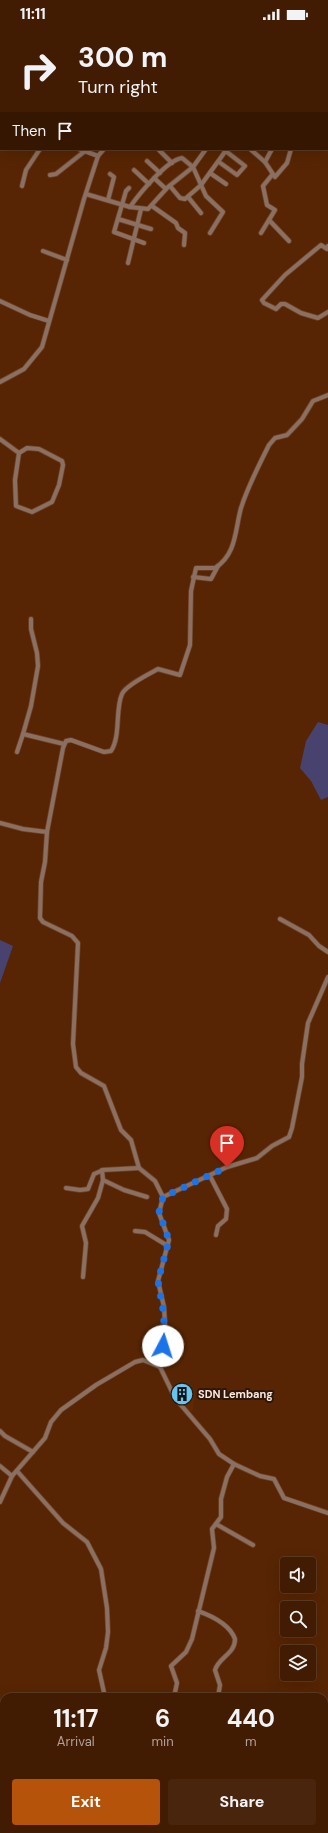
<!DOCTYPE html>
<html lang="en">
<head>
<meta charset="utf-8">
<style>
  body { margin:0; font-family:"DM Sans",sans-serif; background:#48250c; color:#f1f3f6; height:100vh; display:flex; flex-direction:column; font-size:15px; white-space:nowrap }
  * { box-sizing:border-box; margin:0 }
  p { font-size:13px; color:#aea199 }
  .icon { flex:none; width:22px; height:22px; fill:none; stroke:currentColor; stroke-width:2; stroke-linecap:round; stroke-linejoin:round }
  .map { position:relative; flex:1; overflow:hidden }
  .panel { position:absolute; left:0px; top:1665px; width:328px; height:140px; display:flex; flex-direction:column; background:#411c02; border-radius:12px 12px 0 0; box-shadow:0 4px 16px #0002,0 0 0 1px #5a3a24 }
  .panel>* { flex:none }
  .top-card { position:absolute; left:0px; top:0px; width:328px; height:122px; box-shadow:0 4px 16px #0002,0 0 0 1px #5a3a24; background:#411c02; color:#f1f3f6; overflow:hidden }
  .tools { position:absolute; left:280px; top:1529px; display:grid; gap:8px }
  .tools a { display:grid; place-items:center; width:36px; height:36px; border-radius:4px; background:#411c02; box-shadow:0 4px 16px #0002,0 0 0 1px #5a3a24; font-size:20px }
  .pin { position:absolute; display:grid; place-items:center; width:34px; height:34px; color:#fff; margin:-41px -17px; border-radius:50% 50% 50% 0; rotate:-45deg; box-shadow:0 0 4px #0007 }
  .pin .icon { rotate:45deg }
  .me { position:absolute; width:44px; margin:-22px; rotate:5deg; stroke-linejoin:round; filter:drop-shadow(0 0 3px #0008) }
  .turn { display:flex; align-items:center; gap:14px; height:84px; padding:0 12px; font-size:18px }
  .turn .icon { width:52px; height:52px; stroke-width:2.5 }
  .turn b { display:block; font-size:28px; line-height:34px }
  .then { display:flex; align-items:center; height:38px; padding:0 12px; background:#0003; gap:8px; font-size:15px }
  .eta { display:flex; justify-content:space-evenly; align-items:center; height:68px; text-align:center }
  .eta b { font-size:24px; font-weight:700; line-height:28px }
  .action { display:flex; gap:8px; margin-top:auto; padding:8px 12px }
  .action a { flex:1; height:46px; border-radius:4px; background:#b45309; color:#fff; font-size:16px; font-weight:700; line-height:46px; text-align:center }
  .action a+a { background:#48250c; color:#f1f3f6 }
  .status { display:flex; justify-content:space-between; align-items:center; height:28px; padding:0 20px; background:#411c02; direction:ltr }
  .status svg { height:11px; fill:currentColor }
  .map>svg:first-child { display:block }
</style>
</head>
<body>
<div class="status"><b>11:11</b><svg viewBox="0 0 49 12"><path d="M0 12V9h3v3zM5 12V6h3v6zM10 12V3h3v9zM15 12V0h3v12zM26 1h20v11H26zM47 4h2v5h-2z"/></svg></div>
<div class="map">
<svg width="328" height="1805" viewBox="0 0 328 1805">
  <rect width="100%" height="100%" fill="#572503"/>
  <!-- built -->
  <path fill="#622901" d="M181 1357 195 1363 193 1382 188 1386 175 1370Z"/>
  <!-- green -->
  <g fill="#48426f">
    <path d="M318 694 328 697V769L321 772 311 753 300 740 306 713Z"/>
    <path d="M0 912 13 918 0 955Z"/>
  </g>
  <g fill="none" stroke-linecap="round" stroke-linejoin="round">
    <!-- minor casing -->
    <g stroke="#714426" stroke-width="5.5">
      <g id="minor">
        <path d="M113 1V0"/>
        <path d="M0 23 1 24"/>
        <path d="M0 50 1 48"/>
        <path d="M0 112 1 110"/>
        <path d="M79 121 98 128"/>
        <path d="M250 121 265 134 275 149 287 135 291 121"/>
        <path d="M159 122 172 135"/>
        <path d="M147 133 160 145"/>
        <path d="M219 134 237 147 245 138 223 121"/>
        <path d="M265 134 272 121"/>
        <path d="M134 142 149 156"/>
        <path d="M210 145 226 156"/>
        <path d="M50 147 56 146 85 123"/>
        <path d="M154 150 166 161"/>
        <path d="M22 158 26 142 40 121"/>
        <path d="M170 158 180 170 185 171 201 157 227 121"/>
        <path d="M129 160 126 163 114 204 144 215"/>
        <path d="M86 166 130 179 148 181 168 159 193 139 206 121"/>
        <path d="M188 169 201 185"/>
        <path d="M108 172 114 149 110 146"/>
        <path d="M152 178 176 195 178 200 185 205 184 217"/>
        <path d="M130 179C139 166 167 132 182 130L193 139 206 168 223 184 210 205"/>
        <path d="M118 191 151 201"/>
        <path d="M269 192 289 213"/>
        <path d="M261 205 275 182 267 177 263 158 272 147"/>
        <path d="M328 218 327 221 321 217 285 247 262 272 264 275 276 281 281 276H285L301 285 318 290 328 284"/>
        <path d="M43 223 67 232"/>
        <path d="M128 235 141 181"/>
        <path d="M0 273 30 287 49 293"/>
        <path d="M0 354 24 341 42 319 84 171 98 128 104 121"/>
        <path d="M0 411 19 425 15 452 16 478 32 484 52 474 59 457 63 437 62 433 39 421 27 420 19 425"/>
        <path d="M193 549 211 551 218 538"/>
        <path d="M31 591V601L37 625 38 638 31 678 23 706 64 716"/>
        <path d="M17 724 23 706"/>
        <path d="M0 795 23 801 47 804"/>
        <path d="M280 891 309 907 319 918 328 924"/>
        <path d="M328 949 308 995 302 1036V1049L292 1100 289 1109 272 1118 257 1130 227 1139 163 1169 159 1185 169 1212 158 1253 164 1279 165 1296 160 1339 175 1370 210 1411 219 1426 234 1436 260 1448 274 1451 284 1470 328 1485"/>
        <path d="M210 1148 227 1181 226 1191 218 1198 216 1207"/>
        <path d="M103 1152 124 1162 147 1169"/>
        <path d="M66 1160 80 1162 88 1161 94 1146 101 1143"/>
        <path d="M163 1169 155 1153 139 1140 131 1112 121 1102 104 1058 81 1045 76 1039 73 1016 78 915 72 908 43 894 40 890 41 854 45 834 47 804 63 720 66 713 71 712 104 724 111 723C121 708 115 681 122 666 126 657 149 646 158 641L180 647 190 617 191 563 196 540H215C237 526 235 501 241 480 248 458 259 437 269 417L275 410 287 407 302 391 313 373 328 367"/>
        <path d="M135 1203 145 1204 168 1218"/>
        <path d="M83 1249 86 1215 82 1198 98 1170 103 1152 102 1142 139 1140"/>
        <path d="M0 1403 5 1408 33 1424"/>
        <path d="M0 1438 12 1448"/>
        <path d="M17 1443 63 1495 87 1514 101 1541 107 1580 108 1604 106 1620 99 1642 105 1669"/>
        <path d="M0 1474 12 1448 45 1410 51 1394 61 1382 96 1357 135 1334 143 1332 160 1339"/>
        <path d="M216 1496 253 1517"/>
        <path d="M198 1583C212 1588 230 1597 235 1611 235 1626 219 1629 215 1642L220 1657 218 1669"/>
        <path d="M174 1669 177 1655 171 1638 186 1624 192 1611 214 1520 212 1501 221 1489V1471L227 1449 234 1436"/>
        <path d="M110 1801 111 1805"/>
        <path d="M220 1801 222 1805"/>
        <path d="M187 1802V1801"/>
      </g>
    </g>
    <!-- major casing -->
    <g stroke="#714426" stroke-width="7">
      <g id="major">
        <path d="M260 0 263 1"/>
        <path d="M327 24 328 25"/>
      </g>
    </g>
    <!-- minor -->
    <use href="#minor" stroke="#8a7063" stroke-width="4"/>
    <!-- major -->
    <use href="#major" stroke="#deaa8f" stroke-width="5.5"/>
  </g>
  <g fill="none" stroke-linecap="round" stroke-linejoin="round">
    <!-- route -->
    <path stroke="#1a73e8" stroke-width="7" stroke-dasharray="0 12.6" d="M163 1318 164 1287 158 1253 169 1212 159 1184 163 1169 227 1139"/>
  </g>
  <!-- icons -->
  <defs>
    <g id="building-disc" transform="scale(1.15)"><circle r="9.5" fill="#65c5ee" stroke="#2d160a"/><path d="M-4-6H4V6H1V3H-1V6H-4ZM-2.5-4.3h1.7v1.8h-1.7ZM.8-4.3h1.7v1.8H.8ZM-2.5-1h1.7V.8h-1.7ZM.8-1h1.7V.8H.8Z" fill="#111"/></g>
  </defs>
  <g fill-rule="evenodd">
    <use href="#building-disc" x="182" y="1366"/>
  </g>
  <g text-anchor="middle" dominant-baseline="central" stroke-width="4" stroke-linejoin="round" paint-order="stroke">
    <!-- poi labels -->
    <g font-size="11" font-weight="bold" fill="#fbe8de" stroke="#2d160a" text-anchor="start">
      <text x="198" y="1366">SDN Lembang</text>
    </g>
  </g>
</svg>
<div class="tools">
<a><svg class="icon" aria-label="sound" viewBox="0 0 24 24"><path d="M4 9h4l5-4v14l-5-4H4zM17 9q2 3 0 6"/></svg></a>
<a><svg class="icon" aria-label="search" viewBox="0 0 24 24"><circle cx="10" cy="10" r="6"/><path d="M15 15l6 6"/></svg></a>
<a><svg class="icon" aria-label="layers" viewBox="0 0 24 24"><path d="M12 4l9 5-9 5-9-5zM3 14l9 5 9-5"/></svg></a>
</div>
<div class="pin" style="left:227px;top:1139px;background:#d93025"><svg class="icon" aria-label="arrive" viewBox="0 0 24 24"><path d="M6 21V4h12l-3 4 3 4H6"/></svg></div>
<svg class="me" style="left:163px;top:1318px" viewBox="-20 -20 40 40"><circle r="19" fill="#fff"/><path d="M0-13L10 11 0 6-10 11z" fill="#1a73e8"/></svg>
<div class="top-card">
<div class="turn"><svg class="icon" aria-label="right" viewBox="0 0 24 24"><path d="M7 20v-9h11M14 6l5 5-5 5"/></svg><div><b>300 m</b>Turn right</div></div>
<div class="then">Then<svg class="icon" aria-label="arrive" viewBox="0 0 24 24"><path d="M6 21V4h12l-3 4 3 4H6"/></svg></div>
</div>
<section class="panel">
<div class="eta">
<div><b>11:17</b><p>Arrival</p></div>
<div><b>6</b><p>min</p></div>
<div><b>440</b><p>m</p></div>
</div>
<div class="action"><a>Exit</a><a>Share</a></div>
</section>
</div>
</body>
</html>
